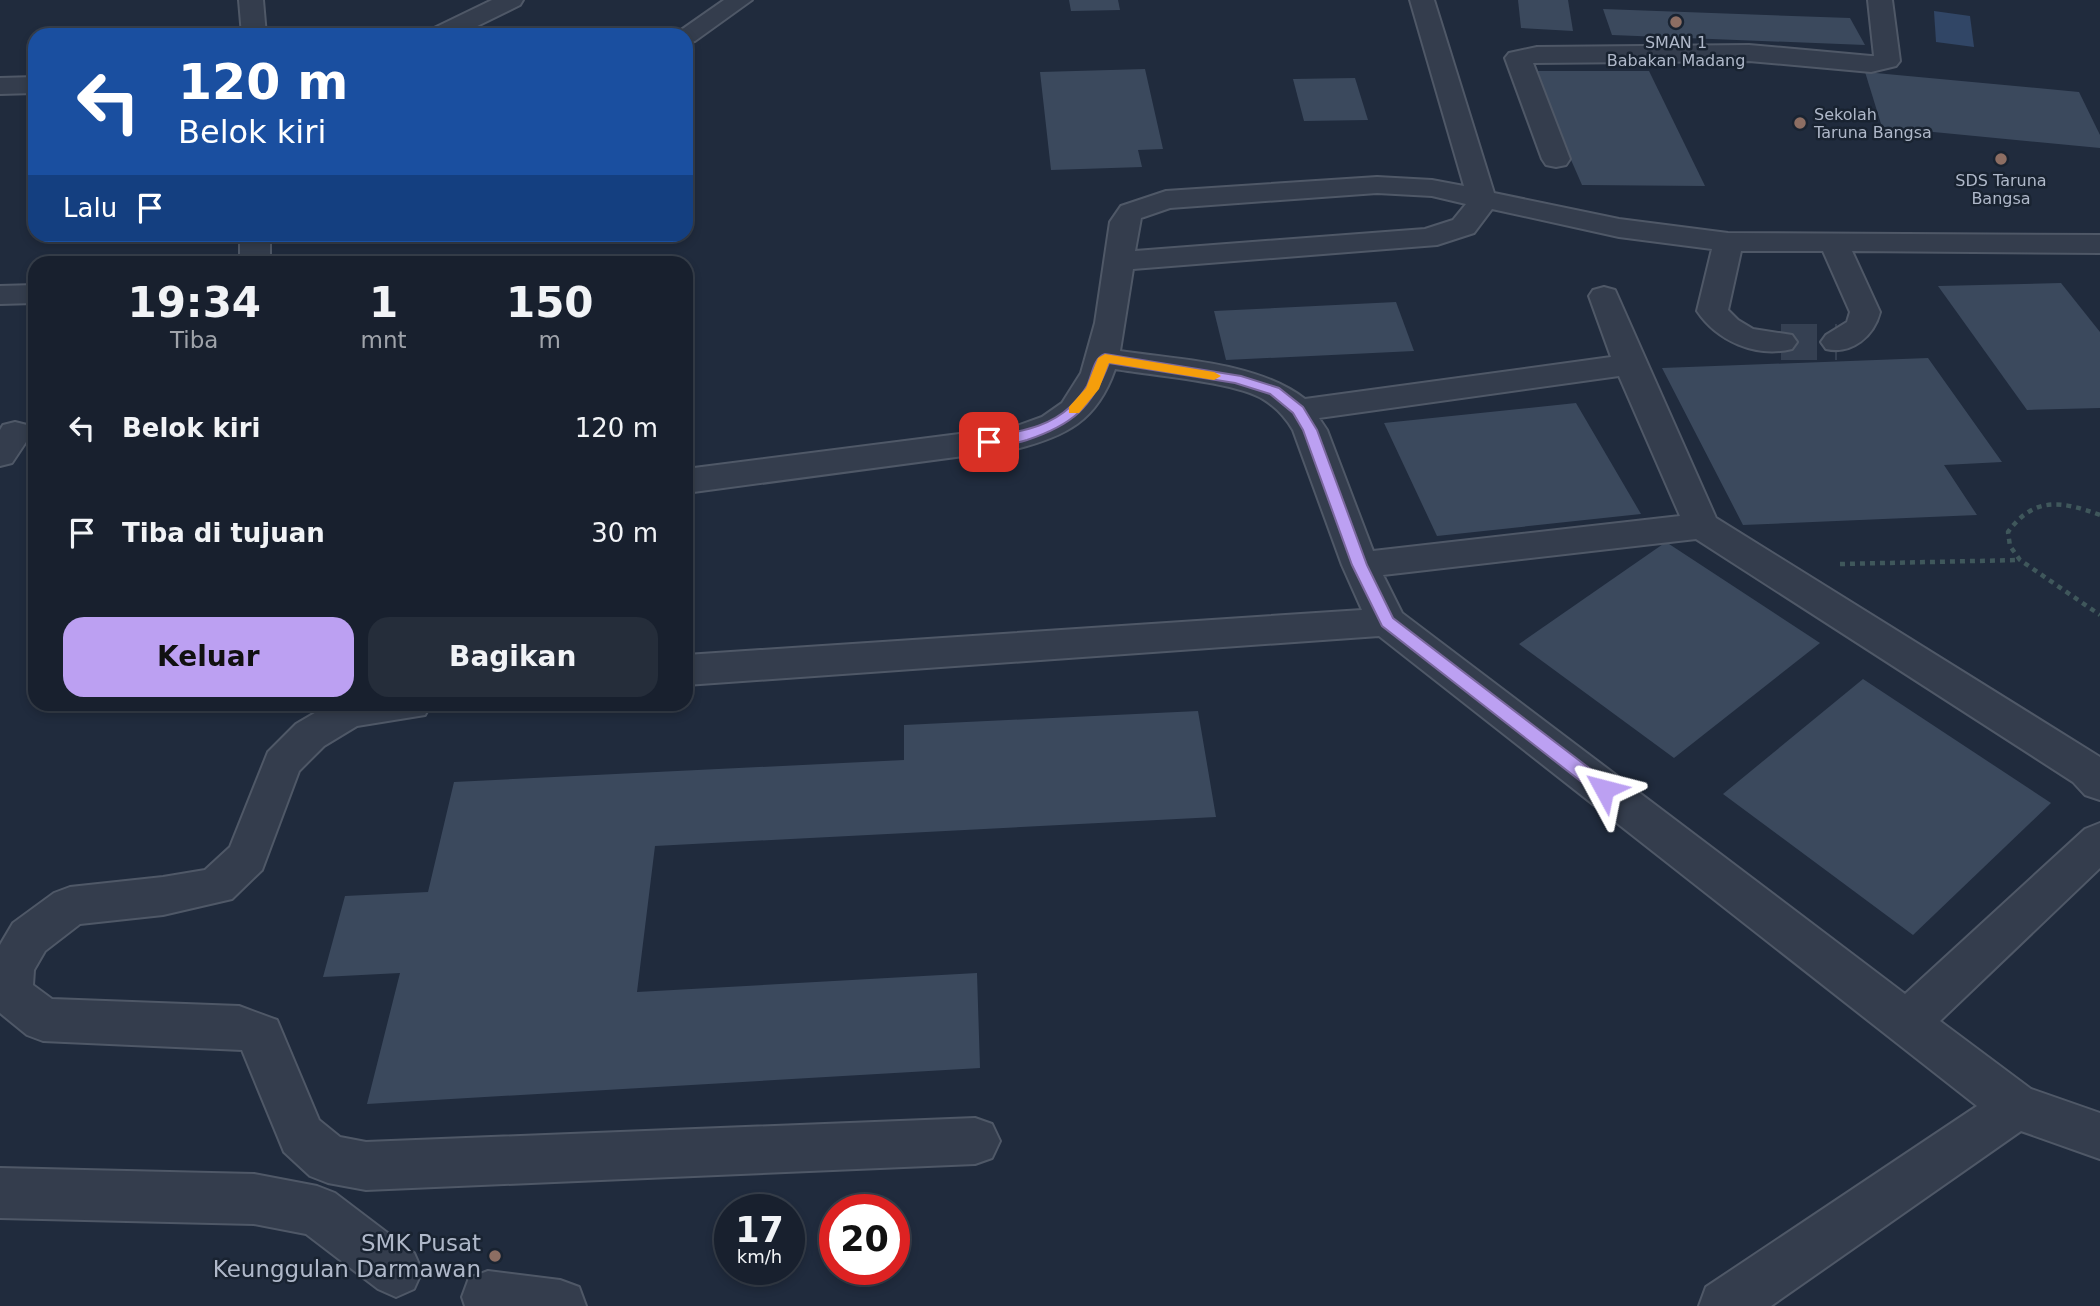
<!DOCTYPE html>
<html lang="id">
<head>
<meta charset="utf-8">
<style>
  body { margin:0; font-family:"DejaVu Sans",sans-serif; background:#252d3a; color:#f1f3f6; height:100vh; display:flex; flex-direction:column; font-size:26px; white-space:nowrap }
  * { box-sizing:border-box; margin:0 }
  p { font-size:23px; color:#9fa3aa }
  .icon { flex:none; width:38px; height:38px; fill:none; stroke:currentColor; stroke-width:2; stroke-linecap:round; stroke-linejoin:round }
  .map { position:relative; flex:1; overflow:hidden }
  .drawer { position:absolute; left:28px; top:256px; width:665px; height:455px; display:flex; flex-direction:column; background:#18202e; border-radius:21px; box-shadow:0 4px 10px #0003,0 0 0 2px #363e4a }
  .drawer>* { flex:none }
  .banner { position:absolute; left:28px; top:28px; width:665px; height:214px; border-radius:21px; box-shadow:0 4px 10px #0003,0 0 0 2px #363e4a; background:#1a4fa0; color:#fff; overflow:hidden }
  .speed { position:absolute; left:714px; top:1194px; display:flex; gap:14px; font-size:35px; font-weight:700; text-align:center }
  .speed>* { display:grid; place-content:center; width:91px; height:91px; border-radius:50%; background:#18202e; box-shadow:0 4px 10px #0003,0 0 0 2px #363e4a; line-height:1 }
  .speed small { font-size:18px; font-weight:400 }
  .speed .limit { border:10px solid #d22; background:#fff; color:#111 }
  .pin { position:absolute; display:grid; place-items:center; width:60px; height:60px; color:#fff; margin:-30px; border-radius:14px; box-shadow:0 4px 10px #0006 }
  .me { position:absolute; width:77px; margin:-38px; rotate:308deg; stroke-linejoin:round; filter:drop-shadow(0 0 5px #0008) }
  .turn { display:flex; align-items:center; gap:24px; height:147px; padding:0 35px; font-size:32px }
  .turn .icon { width:91px; height:91px; stroke-width:2.5 }
  .turn b { display:block; font-size:49px; line-height:60px }
  .then { display:flex; align-items:center; height:66px; padding:0 35px; background:#0003; gap:14px; font-size:26px }
  .eta { display:flex; justify-content:space-evenly; align-items:center; height:119px; text-align:center }
  .eta b { font-size:42px; font-weight:800; line-height:49px }
  .button { display:flex; gap:14px; margin-top:auto; padding:14px 35px }
  .button a { flex:1; height:80px; border-radius:21px; background:#bca0f2; color:#111; font-size:28px; font-weight:800; line-height:80px; text-align:center }
  .button a+a { background:#252d3a; color:#f1f3f6 }
  ul { padding:0; list-style:none }
  li { display:flex; align-items:center; gap:21px; height:105px; padding:0 35px }
  li div { flex:1 }
  li b { display:block; font-size:26px }
  li em { font-style:normal }
  .map>svg:first-child { display:block }
</style>
</head>
<body>
<div class="map">
<svg width="2100" height="1306" viewBox="0 0 2100 1306">
  <rect width="100%" height="100%" fill="#202b3d"/>
  <!-- water -->
  <path fill="#314666" d="M1934 11 1970 16 1974 47 1936 42Z"/>
  <!-- building -->
  <g fill="#3b495d">
    <path d="M1069 0H1118L1120 10 1071 11Z"/>
    <path d="M1518 0H1568L1573 31 1521 28Z"/>
    <path d="M1603 9 1850 18 1865 45 1612 35Z"/>
    <path d="M1145 69 1163 149 1138 150 1142 167 1051 170 1040 72Z"/>
    <path d="M1532 71H1649L1705 186 1582 185Z"/>
    <path d="M1865 72 2079 92 2100 135V148L1882 127Z"/>
    <path d="M1355 78 1368 120 1304 121 1293 79Z"/>
    <path d="M2061 283 2100 332V408L2027 410 1938 286Z"/>
    <path d="M1396 302 1414 351 1226 360 1214 311Z"/>
    <path d="M1928 358 2002 462 1944 465 1977 515 1743 525 1662 368Z"/>
    <path d="M1576 403 1641 514 1437 536 1384 423Z"/>
    <path d="M1666 542 1820 643 1674 758 1519 644Z"/>
    <path d="M1863 679 2051 803 1913 935 1723 794Z"/>
    <path d="M1198 711 1216 817 655 846 637 992 977 973 980 1068 367 1104 400 973 323 977 345 896 428 892 454 782 904 760V725Z"/>
  </g>
  <g fill="none" stroke-linecap="round" stroke-linejoin="round">
    <!-- minor-tunnel -->
    <path stroke="#354052" stroke-width="36" stroke-dasharray="36 18" stroke-linecap="butt" d="M1781 342H1837"/>
    <!-- minor casing -->
    <g stroke="#4f5867" stroke-width="4">
      <g id="minor">
        <path d="M239 0H263L266 35H242Z"/>
        <path d="M492 0H523L520 5 459 35H427L430 30Z"/>
        <path d="M724 0H752L695 41 686 43V35H674Z"/>
        <path d="M1410 0H1434L1494 193 1619 219 1728 233 2100 235V253L1852 251 1880 312C1874 336 1852 355 1826 349L1821 342 1826 335 1847 322 1850 312 1823 251H1741L1728 310 1738 320 1753 329 1792 335 1797 342 1792 349C1756 358 1717 341 1697 311L1712 249 1619 237 1492 209 1474 233 1437 245 1133 269 1120 351C1179 360 1257 362 1305 399L1611 357 1589 296 1593 290 1604 287 1615 290 1716 518 2100 757V800L2085 795 2073 782 1696 539 1383 575 1402 613 1905 994 2085 829 2100 823V868L1940 1021 2031 1089 2100 1113V1159L2021 1131 1771 1306H1699L1706 1287 1977 1106 1379 636 686 685V655L1362 610 1342 565 1293 430C1286 418 1276 407 1263 399 1236 382 1150 375 1115 369 1097 421 1066 436 1016 449L686 493V469L1014 427 1042 417 1062 403 1081 373 1095 323 1110 222 1121 206 1166 191 1377 177 1432 180 1464 186ZM1377 193 1432 196 1466 204 1453 220 1425 229 1135 251 1141 218 1170 208ZM1619 376 1680 516 1373 551 1327 430 1319 418Z"/>
        <path d="M1868 0H1892L1900 61 1896 66 1871 72 1749 61 1533 63 1570 159 1566 165 1556 167 1546 165 1542 159 1505 58 1509 53 1537 47 1749 45 1871 56H1874Z"/>
        <path d="M35 77V93L0 94V78Z"/>
        <rect x="240" y="234" width="30" height="28"/>
        <path d="M35 285V303L0 304V286Z"/>
        <path d="M15 422 27 425 32 433 12 463 0 466V430L3 425Z"/>
        <path d="M330 704H431L425 715 357 726 324 746 299 771 262 870 232 899 163 915 80 924 45 951 34 970 33 985 52 999 239 1006 277 1020 319 1120 340 1137 366 1142 975 1118 992 1124 1000 1141 992 1158 975 1164 366 1190 328 1183 310 1176 284 1152 242 1050 43 1041 27 1035 0 1013V945L13 923 54 893 70 887 163 877 205 870 230 847 268 752 296 724Z"/>
        <path d="M0 1168 254 1174 317 1186 335 1193 414 1253 422 1271 414 1289 396 1297 378 1289 306 1234 254 1224 0 1218Z"/>
        <path d="M488 1271 560 1280 579 1287 586 1306H465L462 1297 469 1278Z"/>
      </g>
    </g>
    <!-- path -->
    <g stroke="#3f575b" stroke-width="4.5" stroke-dasharray="5 5" stroke-linecap="butt">
      <path d="M2100 515C2062 501 2034 496 2008 532L2010 546 2020 560 2100 615"/>
      <path d="M1840 564 2020 560"/>
    </g>
    <!-- minor -->
    <use href="#minor" fill="#343d4d" fill-rule="evenodd"/>
  </g>
  <!-- route -->
  <path fill="#bca0f2" stroke="#7a689d" stroke-width="2" d="M1105 354 1241 376 1279 388 1303 407 1317 430 1367 565 1393 618 1610 784 1612 789 1610 794H1597L1382 626 1352 565 1303 430 1293 413 1270 394 1235 383 1109 363C1092 408 1072 425 1027 440 1014 444 997 448 984 445V439C1015 431 1045 430 1070 407 1076 401 1083 393 1087 386 1092 376 1093 358 1105 354Z"/>
  <!-- slow -->
  <path fill="#f59e0b" d="M1105 354 1214 372 1221 376 1214 380 1109 363 1099 389 1079 413H1069V407L1086 388 1098 358Z"/>
  <!-- markers -->
  <g fill="#8d6e63" stroke="#192331" stroke-width="2.5">
    <circle cx="1676" cy="22" r="7"/>
    <circle cx="1800" cy="123" r="7"/>
    <circle cx="2001" cy="159" r="7"/>
    <circle cx="495" cy="1256" r="7"/>
  </g>
  <g text-anchor="middle" dominant-baseline="central" stroke-width="5" stroke-linejoin="round" paint-order="stroke">
    <!-- far-poi labels -->
    <g font-size="16" fill="#afb8c9" stroke="#192331">
      <text x="1676" y="42">SMAN 1<tspan x="1676" dy="18">Babakan Madang</tspan></text>
      <text x="1814" y="114" text-anchor="start">Sekolah<tspan x="1814" dy="18">Taruna Bangsa</tspan></text>
      <text x="2001" y="180">SDS Taruna<tspan x="2001" dy="18">Bangsa</tspan></text>
    </g>
    <!-- near-poi labels -->
    <g font-size="23" fill="#afb8c9" stroke="#192331" text-anchor="end">
      <text x="481" y="1243">SMK Pusat<tspan x="481" dy="26">Keunggulan Darmawan</tspan></text>
    </g>
  </g>
</svg>
<div class="speed"><div>17<small>km/h</small></div><div class="limit">20</div></div>
<div class="pin" style="left:989px;top:442px;background:#d93025"><svg class="icon" aria-label="arrive" viewBox="0 0 24 24"><path d="M6 21V4h12l-3 4 3 4H6"/></svg></div>
<svg class="me" style="left:1604px;top:789px" viewBox="-20 -20 40 40"><path d="M0-17L14 15 0 8-14 15z" fill="#bca0f2" stroke="#fff" stroke-width="4"/></svg>
<div class="banner">
<div class="turn"><svg class="icon" aria-label="left" viewBox="0 0 24 24"><path d="M17 20v-9H6M10 6l-5 5 5 5"/></svg><div><b>120 m</b>Belok kiri</div></div>
<div class="then">Lalu<svg class="icon" aria-label="arrive" viewBox="0 0 24 24"><path d="M6 21V4h12l-3 4 3 4H6"/></svg></div>
</div>
<section class="drawer">
<div class="eta">
<div><b>19:34</b><p>Tiba</p></div>
<div><b>1</b><p>mnt</p></div>
<div><b>150</b><p>m</p></div>
</div>
<ul>
<li><svg class="icon" aria-label="left" viewBox="0 0 24 24"><path d="M17 20v-9H6M10 6l-5 5 5 5"/></svg><div><b>Belok kiri</b></div><em>120 m</em></li>
<li><svg class="icon" aria-label="arrive" viewBox="0 0 24 24"><path d="M6 21V4h12l-3 4 3 4H6"/></svg><div><b>Tiba di tujuan</b></div><em>30 m</em></li>
</ul>
<div class="button"><a>Keluar</a><a>Bagikan</a></div>
</section>
</div>
</body>
</html>
